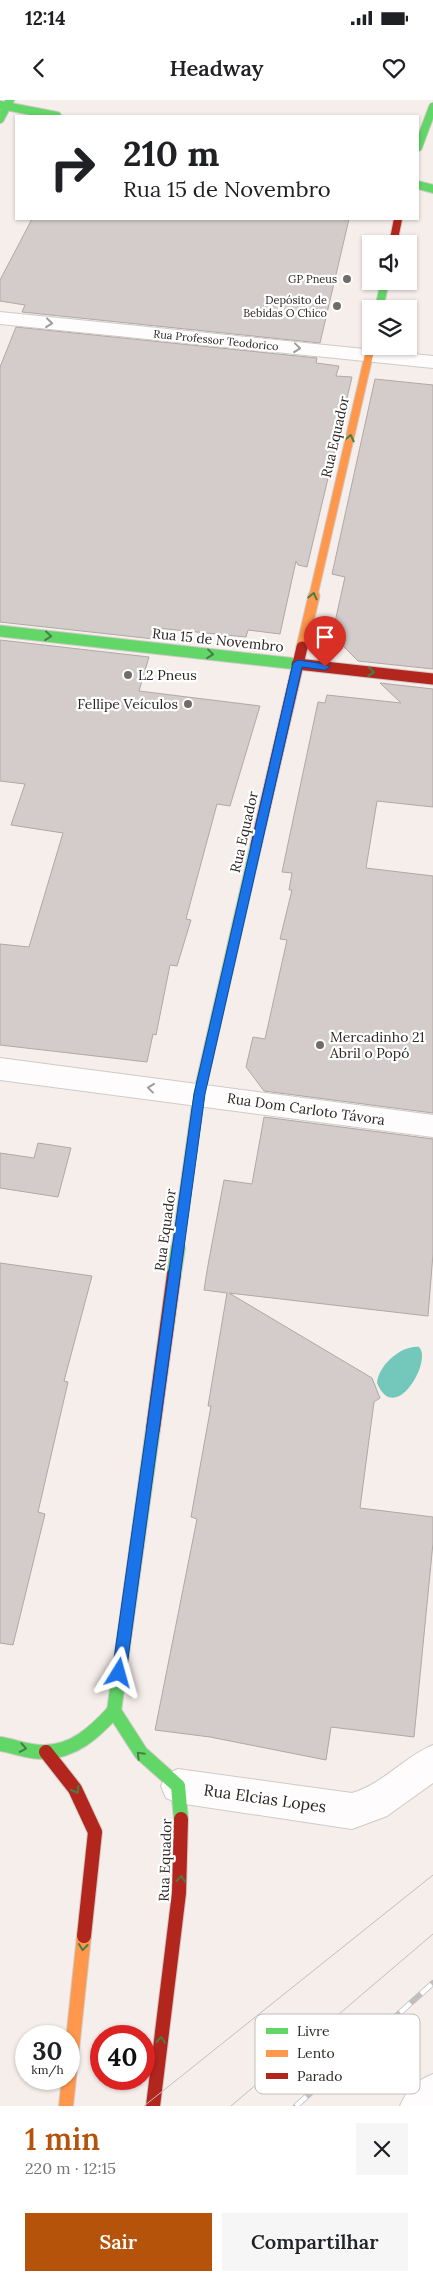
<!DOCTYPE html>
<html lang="pt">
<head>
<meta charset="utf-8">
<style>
  body { margin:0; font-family:Lora,serif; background:#f6f6f6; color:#202124; height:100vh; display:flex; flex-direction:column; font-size:19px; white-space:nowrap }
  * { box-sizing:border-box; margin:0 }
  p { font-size:16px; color:#757577 }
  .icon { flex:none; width:28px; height:28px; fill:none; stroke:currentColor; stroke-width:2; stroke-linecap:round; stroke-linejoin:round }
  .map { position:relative; height:2006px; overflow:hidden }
  .drawer { display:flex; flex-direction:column; background:#fff; flex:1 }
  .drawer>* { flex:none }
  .hud { position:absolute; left:15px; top:15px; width:404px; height:105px; border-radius:0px; box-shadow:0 1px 4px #0004; background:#fff; color:#202124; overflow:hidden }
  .controls { position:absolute; left:362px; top:135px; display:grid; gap:10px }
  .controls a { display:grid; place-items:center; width:55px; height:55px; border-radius:0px; background:#fff; box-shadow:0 1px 4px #0004; font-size:25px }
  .speed { position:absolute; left:15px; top:1925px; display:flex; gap:10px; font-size:25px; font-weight:700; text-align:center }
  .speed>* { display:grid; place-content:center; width:65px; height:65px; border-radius:50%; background:#fff; box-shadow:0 1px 4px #0004; line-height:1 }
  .speed small { font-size:12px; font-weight:400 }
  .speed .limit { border:8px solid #d22; background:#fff; color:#111 }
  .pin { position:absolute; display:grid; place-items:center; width:42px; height:42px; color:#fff; margin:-51px -21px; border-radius:50% 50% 50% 0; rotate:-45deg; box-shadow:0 0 5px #0007 }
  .pin .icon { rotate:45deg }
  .me { position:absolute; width:55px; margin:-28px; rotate:8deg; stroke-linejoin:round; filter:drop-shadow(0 0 4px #0008) }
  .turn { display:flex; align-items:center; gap:18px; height:105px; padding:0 25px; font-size:22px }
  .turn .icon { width:65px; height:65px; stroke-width:2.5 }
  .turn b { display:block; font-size:35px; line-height:42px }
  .round { display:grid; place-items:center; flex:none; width:52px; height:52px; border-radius:0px; background:#f6f6f6 }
  .summary { display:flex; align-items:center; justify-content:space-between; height:85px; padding:0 25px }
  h1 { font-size:30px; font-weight:600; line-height:38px; color:#b45309 }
  .cta { display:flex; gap:10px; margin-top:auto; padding:10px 25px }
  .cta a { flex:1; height:58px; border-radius:0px; background:#b45309; color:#fff; font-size:20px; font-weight:600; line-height:58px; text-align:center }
  .cta a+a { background:#f6f6f6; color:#202124 }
  .status { display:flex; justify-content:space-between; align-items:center; height:35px; padding:0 25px; background:#fff; direction:ltr }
  .status svg { height:14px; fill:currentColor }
  header { display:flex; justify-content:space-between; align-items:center; height:65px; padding:0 25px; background:#fff; font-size:22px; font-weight:600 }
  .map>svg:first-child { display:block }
</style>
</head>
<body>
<div class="status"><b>12:14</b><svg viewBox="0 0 49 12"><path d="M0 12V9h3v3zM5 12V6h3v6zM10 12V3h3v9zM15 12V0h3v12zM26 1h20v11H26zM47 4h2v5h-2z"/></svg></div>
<header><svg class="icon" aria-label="back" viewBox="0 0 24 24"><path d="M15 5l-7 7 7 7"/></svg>Headway<svg class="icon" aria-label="heart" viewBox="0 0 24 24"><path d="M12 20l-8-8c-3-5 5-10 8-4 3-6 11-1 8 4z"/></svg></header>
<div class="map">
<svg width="433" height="2006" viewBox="0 0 433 2006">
  <rect width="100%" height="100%" fill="#f6eeeb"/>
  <!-- water -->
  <path fill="#74c8bb" d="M419 1247C433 1260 395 1327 377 1283 378 1266 401 1245 419 1247Z"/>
  <!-- building -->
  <g fill="#d3ccca" stroke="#aea9a6">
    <path d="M32 119H349L320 243 22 212 25 205 0 201V180Z"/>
    <path d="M16 227 317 258 316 263 339 266 336 276 352 277 307 467 298 465 296 461 280 534 248 530 246 537 157 528 154 539 0 522V267Z"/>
    <path d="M375 279 433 285V569L358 561 340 543V541L331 540 345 477 332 474Z"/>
    <path d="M0 540 149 557 139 591 260 606 230 706 217 704 186 819 191 820 177 866 170 865 156 935 153 934 147 962 0 945V844L29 847 63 733 11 725 25 684 0 681Z"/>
    <path d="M380 583 433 589V707L377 701 366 768 433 776V1013L264 991 246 967 253 937 265 939 287 840 280 839 292 790H289L292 773 282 772 318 602 325 603 327 595 401 603Z"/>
    <path d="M264 1017 433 1039V1154L428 1216 229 1193 372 1278 380 1298 374 1302 360 1408 433 1417V1443L414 1637 331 1627 326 1660 210 1637 155 1630 197 1419 191 1417 211 1306H208L227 1193 204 1190 208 1165 224 1080 252 1084Z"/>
    <path d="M38 1043 71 1048 58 1097 0 1088V1053L34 1058Z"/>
    <path d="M0 1163 92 1176 64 1281 68 1282 38 1412 45 1414 13 1545 0 1543Z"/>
  </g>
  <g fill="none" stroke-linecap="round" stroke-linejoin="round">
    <!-- street casing -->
    <g stroke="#d0cac7" stroke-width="2">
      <g id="street">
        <path d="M0 212 433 256V268L0 224Z"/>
        <path d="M0 958 433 1015V1037L0 980Z"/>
        <path d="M433 1645V1683L387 1716 352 1729 178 1703 166 1698 161 1686 166 1674 178 1669 352 1693C383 1684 404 1657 433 1645Z"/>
        <path d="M433 1974V2006H400C407 1989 416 1981 433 1974Z"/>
      </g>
    </g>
    <!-- fast-far2 casing -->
    <g stroke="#d0cac7" stroke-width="10">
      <g id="fast-far2">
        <path d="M0 5 57 16"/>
        <path d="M0 19 10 0"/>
        <path d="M418 47 433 7"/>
        <path d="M418 85 433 89"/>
        <path d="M379 209 385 181"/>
      </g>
    </g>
    <!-- fast-far1 casing -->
    <g stroke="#d0cac7" stroke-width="13">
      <g id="fast-far1">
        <path d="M0 531 297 564"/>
        <path d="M177 1150 199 994 256 745"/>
      </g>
    </g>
    <!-- fast casing -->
    <g stroke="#d0cac7" stroke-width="16">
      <g id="fast">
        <path d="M174 1174 178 1148"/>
        <path d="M153 1329 114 1611 141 1653 178 1686 181 1719"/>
        <path d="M0 1644C14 1646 28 1652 42 1652 73 1653 95 1632 114 1611"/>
      </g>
    </g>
    <!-- slow-far2 casing -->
    <g stroke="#d0cac7" stroke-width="10">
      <path id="slow-far2" d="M313 497 371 246"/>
    </g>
    <!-- slow-far1 casing -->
    <g stroke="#d0cac7" stroke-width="13">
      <path id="slow-far1" d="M302 547 314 496"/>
    </g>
    <!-- slow casing -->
    <g stroke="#d0cac7" stroke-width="16">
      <path id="slow" d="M66 2006 84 1836"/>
    </g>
    <!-- jam-far2 casing -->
    <g stroke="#d0cac7" stroke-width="10">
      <path id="jam-far2" d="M393 144 398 119"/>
    </g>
    <!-- jam-far1 casing -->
    <g stroke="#d0cac7" stroke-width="13">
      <g id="jam-far1">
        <path d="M297 564 433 579"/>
        <path d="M256 745 302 547"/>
      </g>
    </g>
    <!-- jam casing -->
    <g stroke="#d0cac7" stroke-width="16">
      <g id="jam">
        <path d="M153 1329 174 1174"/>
        <path d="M46 1652 75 1689 95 1732 84 1836"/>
        <path d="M153 2006 179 1793 181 1719"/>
      </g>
    </g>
    <!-- street -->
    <use href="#street" fill="#fefcfc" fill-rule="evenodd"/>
    <!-- fast-far2 -->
    <use href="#fast-far2" stroke="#63d668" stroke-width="8"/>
    <!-- fast-far1 -->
    <use href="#fast-far1" stroke="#63d668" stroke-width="11"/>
    <!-- fast -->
    <use href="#fast" stroke="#63d668" stroke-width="14"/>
    <!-- slow-far2 -->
    <use href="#slow-far2" stroke="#ff974d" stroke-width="8"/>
    <!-- slow-far1 -->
    <use href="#slow-far1" stroke="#ff974d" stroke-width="11"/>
    <!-- slow -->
    <use href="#slow" stroke="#ff974d" stroke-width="14"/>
    <!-- jam-far2 -->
    <use href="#jam-far2" stroke="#b3261e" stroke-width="8"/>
    <!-- jam-far1 -->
    <use href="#jam-far1" stroke="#b3261e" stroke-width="11"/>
    <!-- jam -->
    <use href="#jam" stroke="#b3261e" stroke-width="14"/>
    <!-- tram -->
    <g stroke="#c1bfbe" stroke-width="1">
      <path d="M144 2006 433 1775"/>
      <path d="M231 2006 433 1834"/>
    </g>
    <!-- rail casing -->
    <g stroke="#c1bfbe" stroke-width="6">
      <path id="rail" d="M296 2006 433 1883"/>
    </g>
    <!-- rail -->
    <use href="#rail" stroke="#fff" stroke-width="4.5" stroke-dasharray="14" stroke-linecap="butt"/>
  </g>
  <!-- one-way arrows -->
  <defs><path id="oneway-chevron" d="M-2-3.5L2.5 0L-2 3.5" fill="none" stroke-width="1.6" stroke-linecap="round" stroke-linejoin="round" transform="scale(1.25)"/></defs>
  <g stroke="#9f9c9a">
    <use href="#oneway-chevron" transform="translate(49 223) rotate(6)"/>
    <use href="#oneway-chevron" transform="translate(297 248) rotate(6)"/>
    <use href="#oneway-chevron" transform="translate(151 988) rotate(-173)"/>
  </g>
  <g stroke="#477e46">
    <use href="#oneway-chevron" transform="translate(350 338) rotate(-77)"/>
    <use href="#oneway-chevron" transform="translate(313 496) rotate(-77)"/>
    <use href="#oneway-chevron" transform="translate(48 536) rotate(6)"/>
    <use href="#oneway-chevron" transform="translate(210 554) rotate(6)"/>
    <use href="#oneway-chevron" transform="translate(371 572) rotate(6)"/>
    <use href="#oneway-chevron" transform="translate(23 1648) rotate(10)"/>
    <use href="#oneway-chevron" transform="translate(140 1655) rotate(-135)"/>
    <use href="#oneway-chevron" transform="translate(76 1690) rotate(60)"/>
    <use href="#oneway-chevron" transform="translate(181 1779) rotate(-86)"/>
    <use href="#oneway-chevron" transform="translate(83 1847) rotate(96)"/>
    <use href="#oneway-chevron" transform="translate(161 1940) rotate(-83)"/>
  </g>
  <!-- route -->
  <path fill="#1a73e8" stroke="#114b97" d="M298 560 325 564 330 567 325 570 302 567 205 994 126 1573 124 1578 119 1580 114 1578 112 1573 194 994 293 563Z"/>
  <!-- markers -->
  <g fill="#726c69" stroke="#fff" stroke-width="2">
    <circle cx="347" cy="179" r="5"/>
    <circle cx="337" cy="206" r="5"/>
    <circle cx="128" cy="575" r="5"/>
    <circle cx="188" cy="604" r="5"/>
    <circle cx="320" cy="945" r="5"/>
  </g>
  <g text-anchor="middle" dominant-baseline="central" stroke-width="4.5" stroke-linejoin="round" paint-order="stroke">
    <!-- far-poi labels -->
    <g font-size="11" fill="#2b2623" stroke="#fff" text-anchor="end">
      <text x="337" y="179">GP Pneus</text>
      <text x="327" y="200">Depósito de<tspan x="327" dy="13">Bebidas O Chico</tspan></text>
    </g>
    <!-- far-street labels -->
    <g font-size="11" fill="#2b2623" stroke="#fff">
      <text transform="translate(216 240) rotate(6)">Rua Professor Teodorico</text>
    </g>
    <!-- street labels -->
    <g font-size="14" fill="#2b2623" stroke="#fff">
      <text transform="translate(335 337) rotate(-77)">Rua Equador</text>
      <text transform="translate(218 540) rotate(6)">Rua 15 de Novembro</text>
      <text transform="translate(244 732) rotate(-77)">Rua Equador</text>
      <text transform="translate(306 1009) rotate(8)">Rua Dom Carloto Távora</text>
      <text transform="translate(165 1130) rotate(-82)">Rua Equador</text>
      <text transform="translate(165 1760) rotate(-88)">Rua Equador</text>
    </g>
    <!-- poi labels -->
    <g font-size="14" fill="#2b2623" stroke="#fff" text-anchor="start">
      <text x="138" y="575">L2 Pneus</text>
      <text x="178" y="604" text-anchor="end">Fellipe Veículos</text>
      <text x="330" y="937">Mercadinho 21<tspan x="330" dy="16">Abril o Popó</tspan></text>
    </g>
    <!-- near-street labels -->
    <g font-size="16" fill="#2b2623" stroke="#fff">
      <text transform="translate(265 1698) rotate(8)">Rua Elcias Lopes</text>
    </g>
  </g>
  <!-- legend -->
  <rect x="255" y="1914" width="165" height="80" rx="8" fill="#fff" stroke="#bfbebd" stroke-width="1"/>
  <rect x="266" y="1928" width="22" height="6" fill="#63d668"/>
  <rect x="266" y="1950" width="22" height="7" fill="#ff974d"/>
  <rect x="266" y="1973" width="22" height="6" fill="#b3261e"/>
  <g font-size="14" fill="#2b2623">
    <text x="297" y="1936">Livre</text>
    <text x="297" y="1958">Lento</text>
    <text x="297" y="1981">Parado</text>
  </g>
</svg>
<div class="controls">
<a><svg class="icon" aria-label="sound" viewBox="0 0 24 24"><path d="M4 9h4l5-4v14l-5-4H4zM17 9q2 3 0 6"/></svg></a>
<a><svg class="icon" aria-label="layers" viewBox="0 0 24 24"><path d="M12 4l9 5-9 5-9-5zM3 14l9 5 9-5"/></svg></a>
</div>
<div class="speed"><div>30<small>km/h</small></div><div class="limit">40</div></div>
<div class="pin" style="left:325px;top:567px;background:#d93025"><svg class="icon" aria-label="arrive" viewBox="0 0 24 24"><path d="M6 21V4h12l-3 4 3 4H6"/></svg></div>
<svg class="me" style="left:119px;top:1573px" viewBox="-20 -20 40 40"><path d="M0-17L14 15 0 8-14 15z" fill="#1a73e8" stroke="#fff" stroke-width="4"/></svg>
<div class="hud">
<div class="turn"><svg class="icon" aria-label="right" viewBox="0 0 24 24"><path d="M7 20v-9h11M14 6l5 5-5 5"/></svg><div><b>210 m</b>Rua 15 de Novembro</div></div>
</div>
</div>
<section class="drawer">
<div class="summary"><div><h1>1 min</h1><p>220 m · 12:15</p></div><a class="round"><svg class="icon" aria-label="close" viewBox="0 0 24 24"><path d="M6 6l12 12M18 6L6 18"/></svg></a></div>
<div class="cta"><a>Sair</a><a>Compartilhar</a></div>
</section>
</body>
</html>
